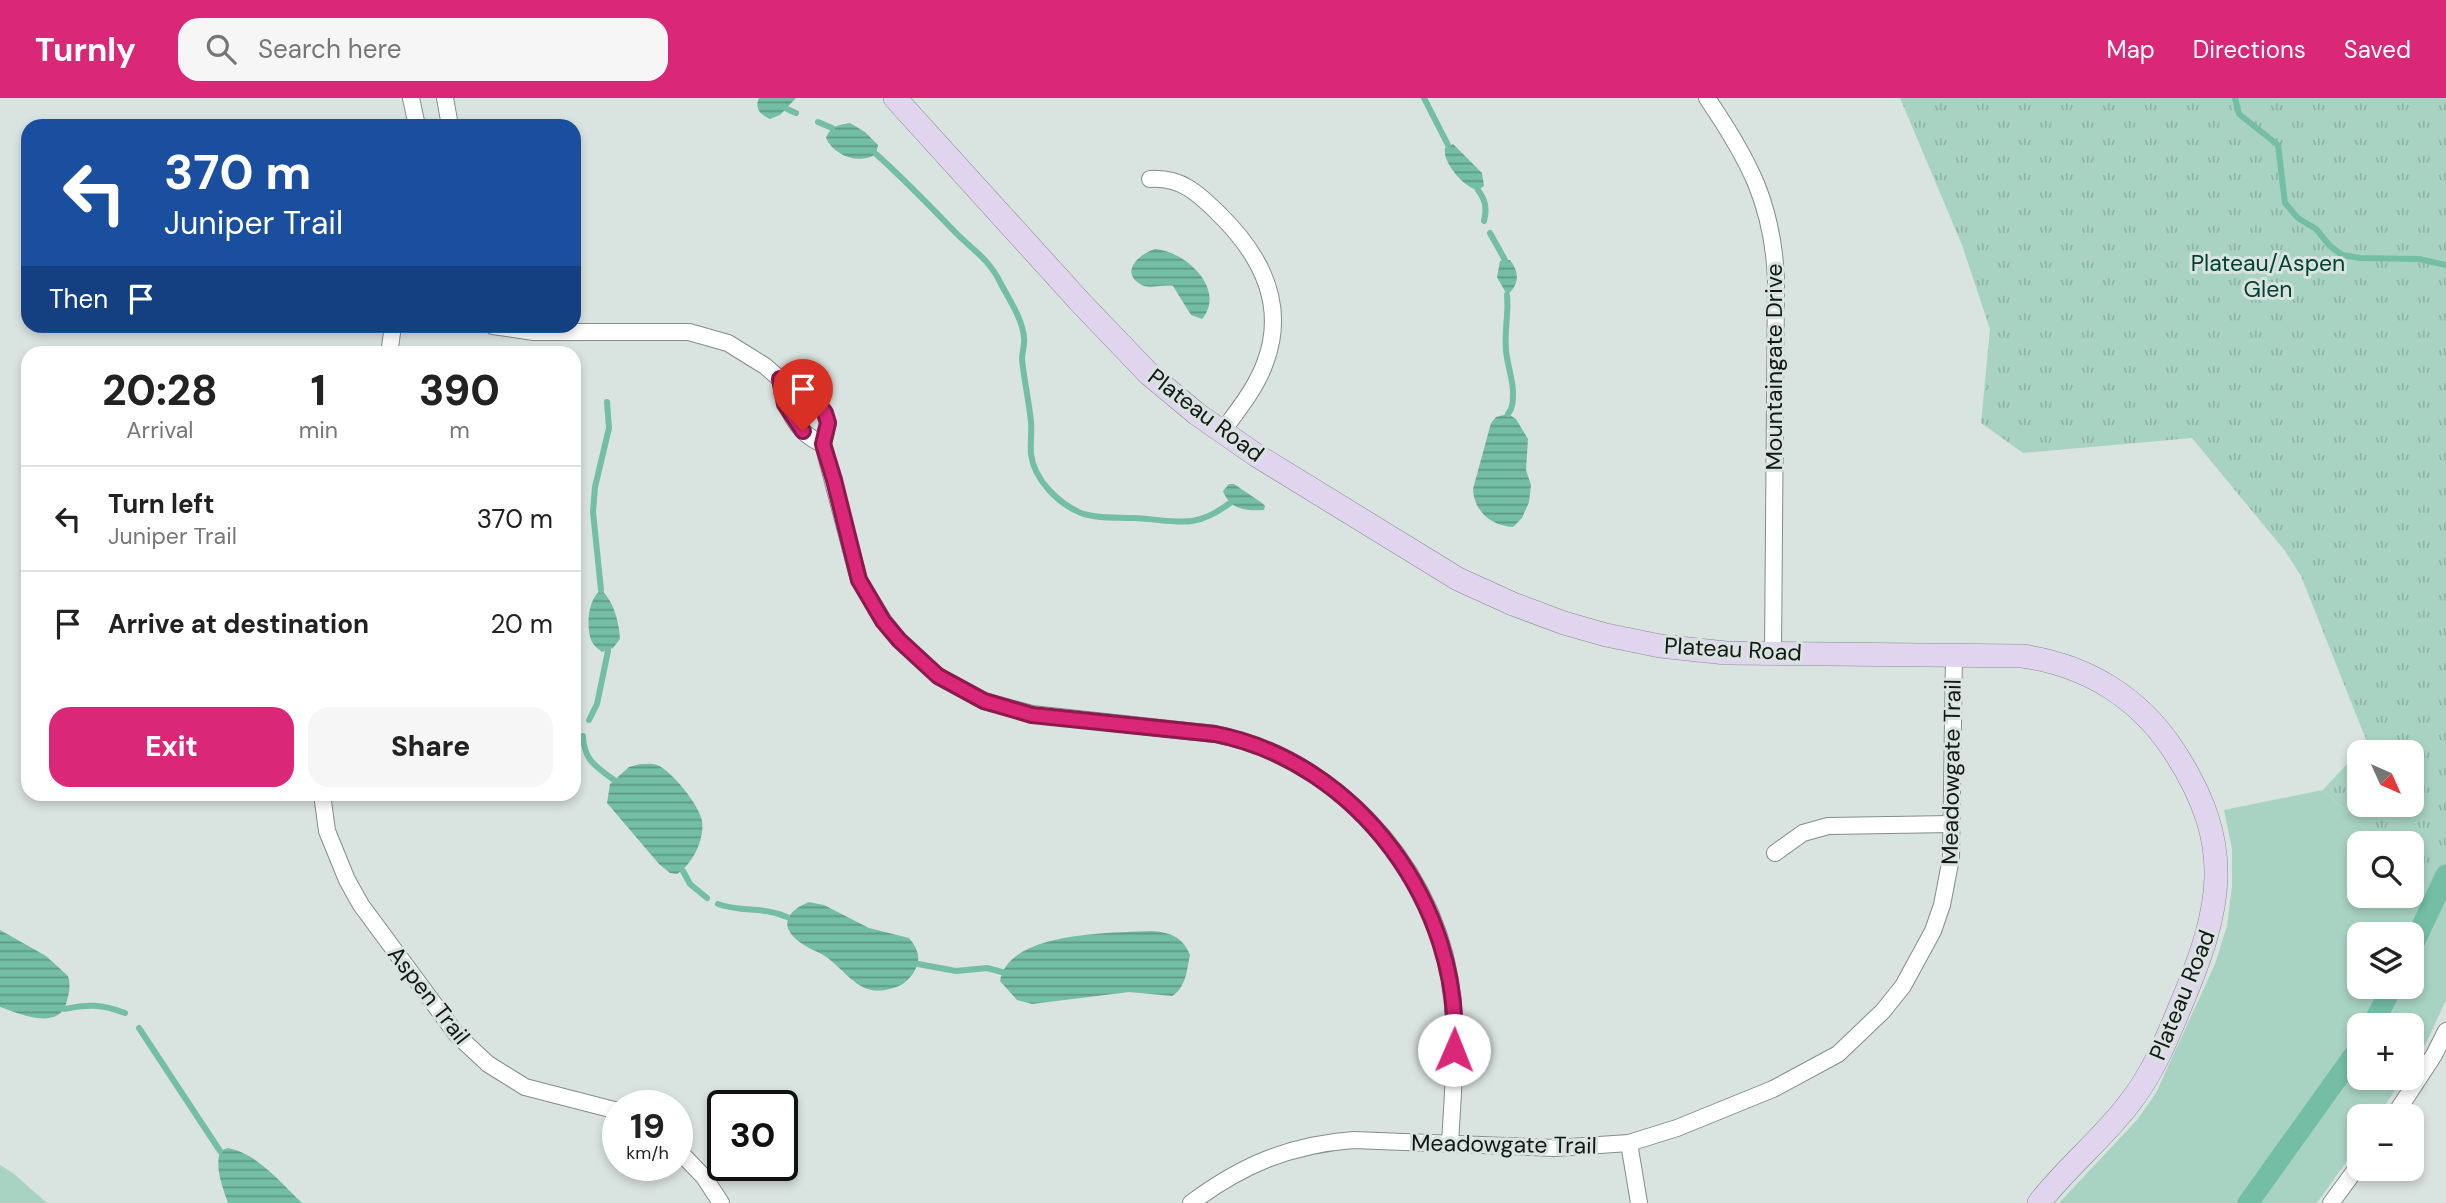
<!DOCTYPE html>
<html lang="en">
<head>
<meta charset="utf-8">
<style>
  body { margin:0; font-family:"DM Sans",sans-serif; background:#f6f6f6; color:#222; height:100vh; display:flex; flex-direction:column; font-size:26px; white-space:nowrap }
  * { box-sizing:border-box; margin:0 }
  p { font-size:23px; color:#767676 }
  .icon { flex:none; width:38px; height:38px; fill:none; stroke:currentColor; stroke-width:2; stroke-linecap:round; stroke-linejoin:round }
  .map { position:relative; flex:1; overflow:hidden }
  .sheet { position:absolute; left:21px; top:248px; width:560px; height:455px; display:flex; flex-direction:column; background:#fff; border-radius:21px; box-shadow:0 4px 10px #0003 }
  .sheet>* { flex:none }
  .guide { position:absolute; left:21px; top:21px; width:560px; height:214px; border-radius:21px; box-shadow:0 4px 10px #0003; background:#1a4fa0; color:#fff; overflow:hidden }
  .needle { width:46px; rotate:135deg }
  .tools { position:absolute; left:2347px; top:642px; display:grid; gap:14px }
  .tools a { display:grid; place-items:center; width:77px; height:77px; border-radius:14px; background:#fff; box-shadow:0 4px 10px #0003; font-size:35px }
  .speed { position:absolute; left:602px; top:992px; display:flex; gap:14px; font-size:35px; font-weight:700; text-align:center }
  .speed>* { display:grid; place-content:center; width:91px; height:91px; border-radius:50%; background:#fff; box-shadow:0 4px 10px #0003; line-height:1 }
  .speed small { font-size:18px; font-weight:400 }
  .speed .limit { border:4px solid #111; border-radius:10px; background:#fff; color:#111 }
  .pin { position:absolute; display:grid; place-items:center; width:60px; height:60px; color:#fff; margin:-72px -30px; border-radius:50% 50% 50% 0; rotate:-45deg; box-shadow:0 0 7px #0007 }
  .pin .icon { rotate:45deg }
  .me { position:absolute; width:77px; margin:-38px; rotate:1deg; stroke-linejoin:round; filter:drop-shadow(0 0 5px #0008) }
  .turn { display:flex; align-items:center; gap:24px; height:147px; padding:0 28px; font-size:32px }
  .turn .icon { width:91px; height:91px; stroke-width:2.5 }
  .turn b { display:block; font-size:49px; line-height:60px }
  .then { display:flex; align-items:center; height:66px; padding:0 28px; background:#0003; gap:14px; font-size:26px }
  .eta { display:flex; justify-content:space-evenly; align-items:center; height:119px; text-align:center }
  .eta b { font-size:42px; font-weight:800; line-height:49px }
  .button { display:flex; gap:14px; margin-top:auto; padding:14px 28px }
  .button a { flex:1; height:80px; border-radius:21px; background:#db2777; color:#fff; font-size:28px; font-weight:800; line-height:80px; text-align:center }
  .button a+a { background:#f6f6f6; color:#222 }
  ul { padding:0; list-style:none }
  li { display:flex; align-items:center; gap:21px; height:105px; padding:0 28px; border-top:2px solid #e0e0e0 }
  li div { flex:1 }
  li b { display:block; font-size:26px }
  li em { font-style:normal }
  header { display:flex; align-items:center; gap:42px; box-sizing:border-box; height:98px; padding:0 35px; background:#db2777; color:#fff }
  header strong { font-size:33px }
  nav { display:flex; gap:38px; margin-inline-start:auto; font-size:24px }
  .search { width:490px; height:63px; background:#f6f6f6; display:flex; align-items:center; gap:18px; box-sizing:border-box; padding:0 24px; border-radius:21px; color:#767676; font-size:26px }
  .map>svg:first-child { display:block }
</style>
</head>
<body>
<header>
<strong>Turnly</strong>
<div class="search"><svg class="icon" aria-label="search" viewBox="0 0 24 24"><circle cx="10" cy="10" r="6"/><path d="M15 15l6 6"/></svg>Search here</div>
<nav><a>Map</a><a>Directions</a><a>Saved</a></nav>
</header>
<div class="map">
<svg width="2446" height="1105" viewBox="0 0 2446 1105">
  <defs>
    <pattern id="park-tufts" width="24" height="20" patternUnits="userSpaceOnUse" patternTransform="scale(1.75)"><rect width="24" height="20" fill="#a8d3c3"/><path d="M3 7l-1-3M5 7V3M7 7l1-3M15 17l-1-3M17 17v-4M19 17l1-3" fill="none" stroke="#90b4a7"/></pattern>
    <pattern id="water-rules" width="6" height="5" patternUnits="userSpaceOnUse" patternTransform="scale(1.75)"><rect width="6" height="5" fill="#74bea5"/><path d="M0 2.5h6" fill="none" stroke="#5e9985"/></pattern>
  </defs>
  <rect width="100%" height="100%" fill="#d9e3df"/>
  <!-- green -->
  <g fill="#a8d3c3" fill-rule="evenodd">
    <path d="M2323 692 2381 745 2359 746V798H2412V774L2446 806V902L2427 943 2412 967V928H2359V980H2403L2378 1018H2359V1046L2317 1105H2059L2137 1022 2156 995 2215 866 2227 828 2232 789V751L2224 712ZM2359 836H2412V889H2359Z"/>
    <path d="M0 1067 14 1076 47 1105H0Z"/>
  </g>
  <!-- park -->
  <path fill="url(#park-tufts)" fill-rule="evenodd" d="M1900 0H2446V806L2412 774V746L2381 745 2323 692 2367 644 2301 478 2285 453 2192 340 2023 355 1981 325 1990 231 1962 147ZM2412 654V707H2359V654Z"/>
  <!-- water -->
  <g fill="url(#water-rules)">
    <path d="M759 0H796L780 17 770 21C761 17 754 11 759 0Z"/>
    <path d="M850 25 865 34 878 47 876 56C859 67 834 58 826 40 830 28 838 27 850 25Z"/>
    <path d="M1453 46 1482 75 1484 88 1478 92C1464 90 1442 64 1445 50Z"/>
    <path d="M1155 151C1185 153 1227 191 1202 221L1191 217 1173 188C1163 186 1148 192 1140 186 1119 173 1141 155 1155 151Z"/>
    <path d="M1505 162H1510C1520 175 1519 187 1507 197L1497 179 1500 163Z"/>
    <path d="M1508 316 1516 321 1528 341 1526 372 1531 387 1529 404 1522 420 1513 429C1492 428 1474 414 1473 391L1491 325 1496 319Z"/>
    <path d="M1229 386H1234L1262 405 1265 408 1264 412C1246 413 1230 412 1223 393Z"/>
    <path d="M601 492C614 503 619 525 620 541L613 550 602 554C598 551 593 547 591 542 586 527 588 501 601 492Z"/>
    <path d="M640 666C646 666 652 665 657 667 671 672 700 708 702 723 705 741 692 767 677 776L670 775 659 766 607 705 610 686 629 669Z"/>
    <path d="M809 804 824 807 869 830 909 840C918 851 922 861 914 874 909 882 902 888 893 890 860 901 849 875 825 858 817 853 809 851 801 845 778 829 786 813 809 804Z"/>
    <path d="M0 832 46 858 68 878C71 888 69 896 66 906 57 933 18 915 0 909Z"/>
    <path d="M1151 833C1170 834 1183 839 1190 857 1187 871 1186 890 1172 898L1129 894 1032 906 1017 902 1000 883C1008 833 1113 835 1151 833Z"/>
    <path d="M228 1050C258 1056 280 1084 302 1105H228C222 1087 215 1072 220 1053Z"/>
  </g>
  <g fill="none" stroke-linecap="round" stroke-linejoin="round">
    <!-- stream -->
    <g stroke="#74bea5" stroke-width="6">
      <path d="M1424 0 1448 47"/>
      <path d="M2235 0 2239 16 2278 47 2285 105 2298 120 2316 131 2330 148 2342 157 2360 160 2419 161 2446 167"/>
      <path d="M787 11 796 15"/>
      <path d="M818 24 832 30"/>
      <path d="M876 56C904 81 930 108 956 135 974 153 989 161 1001 186 1009 201 1023 222 1024 240 1025 247 1022 254 1022 261 1024 282 1029 303 1031 324 1032 335 1030 346 1031 356 1034 382 1059 406 1081 415 1097 421 1118 419 1134 420 1176 422 1193 433 1230 405"/>
      <path d="M1478 92C1486 103 1487 110 1484 123"/>
      <path d="M1490 135 1505 162"/>
      <path d="M1507 197C1509 216 1504 233 1506 252 1507 266 1513 281 1513 295 1513 303 1513 310 1508 316"/>
      <path d="M601 492 593 414 595 389 609 330 607 304"/>
      <path d="M589 622 597 606 608 553"/>
      <path d="M583 638C584 662 595 668 614 682"/>
      <path d="M683 773 690 786 707 800"/>
      <path d="M718 806C744 815 761 808 787 819"/>
      <path d="M918 866 956 873 987 870 1002 874"/>
      <path d="M64 911C89 906 101 906 125 915"/>
      <path d="M139 930 220 1053"/>
    </g>
    <!-- canal -->
    <g stroke="#74bea5" stroke-width="21">
      <path d="M2412 849 2446 777"/>
      <path d="M2372 928 2392 889"/>
      <path d="M2248 1105 2359 950"/>
    </g>
    <!-- street casing -->
    <g stroke="#848d89" stroke-width="18">
      <g id="street">
        <path d="M411 0 417 28"/>
        <path d="M445 0 450 28"/>
        <path d="M1707 0C1749 62 1773 106 1776 182L1773 555"/>
        <path d="M1150 81C1181 79 1198 95 1219 116 1261 157 1287 207 1265 265 1256 290 1238 312 1222 334"/>
        <path d="M493 228 534 234H689L728 245 765 268 780 281 798 286 809 293 825 315 828 325 823 346 859 482 883 522 899 542 938 578 984 603 1032 616 1215 636C1330 658 1429 762 1449 877 1459 933 1453 990 1450 1046"/>
        <path d="M389 256 393 228"/>
        <path d="M780 281C784 307 796 336 823 346"/>
        <path d="M322 696 327 733 347 782 361 807 457 937 488 966 525 989 618 1013"/>
        <path d="M1775 755 1803 735 1828 728 1952 726"/>
        <path d="M2394 1018 2434 957 2446 933"/>
        <path d="M1629 1045 1639 1105"/>
        <path d="M677 1051 704 1079 721 1105"/>
        <path d="M1191 1105C1242 1067 1289 1047 1353 1042L1555 1050 1629 1045 1677 1030 1773 991 1838 956 1883 913 1903 888 1933 833 1942 807 1951 760 1954 556"/>
        <path d="M2331 1105 2359 1067"/>
      </g>
    </g>
    <!-- secondary casing -->
    <g stroke="#848d89" stroke-width="24">
      <path id="secondary" d="M895 0 1081 205 1149 276 1197 316 1256 357 1458 481 1513 506 1564 525 1606 537 1660 548 1726 555 2022 558C2086 567 2139 599 2174 653 2236 748 2222 810 2180 909 2166 943 2152 977 2128 1007 2101 1042 2066 1070 2039 1105"/>
    </g>
    <!-- street -->
    <use href="#street" stroke="#fff" stroke-width="16"/>
    <!-- secondary -->
    <use href="#secondary" stroke="#e1d4ee" stroke-width="23"/>
  </g>
  <g fill="none" stroke-linecap="round" stroke-linejoin="round">
    <!-- route casing -->
    <g stroke="#8e194d" stroke-width="18">
      <path id="route" d="M803 333 785 306 780 281 798 286 809 293 825 315 828 325 823 346 834 382 859 482 883 523 899 542 938 578 984 603 1032 617 1215 636C1358 664 1463 808 1454 952"/>
    </g>
    <!-- route -->
    <use href="#route" stroke="#db2777" stroke-width="12"/>
  </g>
  <g text-anchor="middle" dominant-baseline="central" stroke-width="6" stroke-linejoin="round" paint-order="stroke">
    <!-- park labels -->
    <g font-size="23" fill="#004232" stroke="#d9e3df">
      <text x="2268" y="165">Plateau/Aspen<tspan x="2268" dy="26">Glen</tspan></text>
    </g>
    <!-- street labels -->
    <g font-size="23" fill="#141816" stroke="#d9e3df">
      <text transform="translate(1774 269) rotate(-90)">Mountaingate Drive</text>
      <text transform="translate(1206 317) rotate(37)">Plateau Road</text>
      <text transform="translate(1733 551) rotate(3)">Plateau Road</text>
      <text transform="translate(1951 674) rotate(-89)">Meadowgate Trail</text>
      <text transform="translate(429 897) rotate(52)">Aspen Trail</text>
      <text transform="translate(2182 897) rotate(-68)">Plateau Road</text>
      <text transform="translate(1504 1046) rotate(1)">Meadowgate Trail</text>
    </g>
  </g>
</svg>
<div class="tools">
<a><svg class="needle" viewBox="-14 -14 28 28"><path d="M0-13l5 13h-10z" fill="#e53935"/><path d="M0 13l5-13h-10z" fill="#767676"/></svg></a>
<a><svg class="icon" aria-label="search" viewBox="0 0 24 24"><circle cx="10" cy="10" r="6"/><path d="M15 15l6 6"/></svg></a>
<a><svg class="icon" aria-label="layers" viewBox="0 0 24 24"><path d="M12 4l9 5-9 5-9-5zM3 14l9 5 9-5"/></svg></a>
<a>+</a>
<a>−</a>
</div>
<div class="speed"><div>19<small>km/h</small></div><div class="limit">30</div></div>
<div class="pin" style="left:803px;top:333px;background:#d93025"><svg class="icon" aria-label="arrive" viewBox="0 0 24 24"><path d="M6 21V4h12l-3 4 3 4H6"/></svg></div>
<svg class="me" style="left:1454px;top:952px" viewBox="-20 -20 40 40"><circle r="19" fill="#fff"/><path d="M0-13L10 11 0 6-10 11z" fill="#db2777"/></svg>
<div class="guide">
<div class="turn"><svg class="icon" aria-label="left" viewBox="0 0 24 24"><path d="M17 20v-9H6M10 6l-5 5 5 5"/></svg><div><b>370 m</b>Juniper Trail</div></div>
<div class="then">Then<svg class="icon" aria-label="arrive" viewBox="0 0 24 24"><path d="M6 21V4h12l-3 4 3 4H6"/></svg></div>
</div>
<section class="sheet">
<div class="eta">
<div><b>20:28</b><p>Arrival</p></div>
<div><b>1</b><p>min</p></div>
<div><b>390</b><p>m</p></div>
</div>
<ul>
<li><svg class="icon" aria-label="left" viewBox="0 0 24 24"><path d="M17 20v-9H6M10 6l-5 5 5 5"/></svg><div><b>Turn left</b><p>Juniper Trail</p></div><em>370 m</em></li>
<li><svg class="icon" aria-label="arrive" viewBox="0 0 24 24"><path d="M6 21V4h12l-3 4 3 4H6"/></svg><div><b>Arrive at destination</b></div><em>20 m</em></li>
</ul>
<div class="button"><a>Exit</a><a>Share</a></div>
</section>
</div>
</body>
</html>
